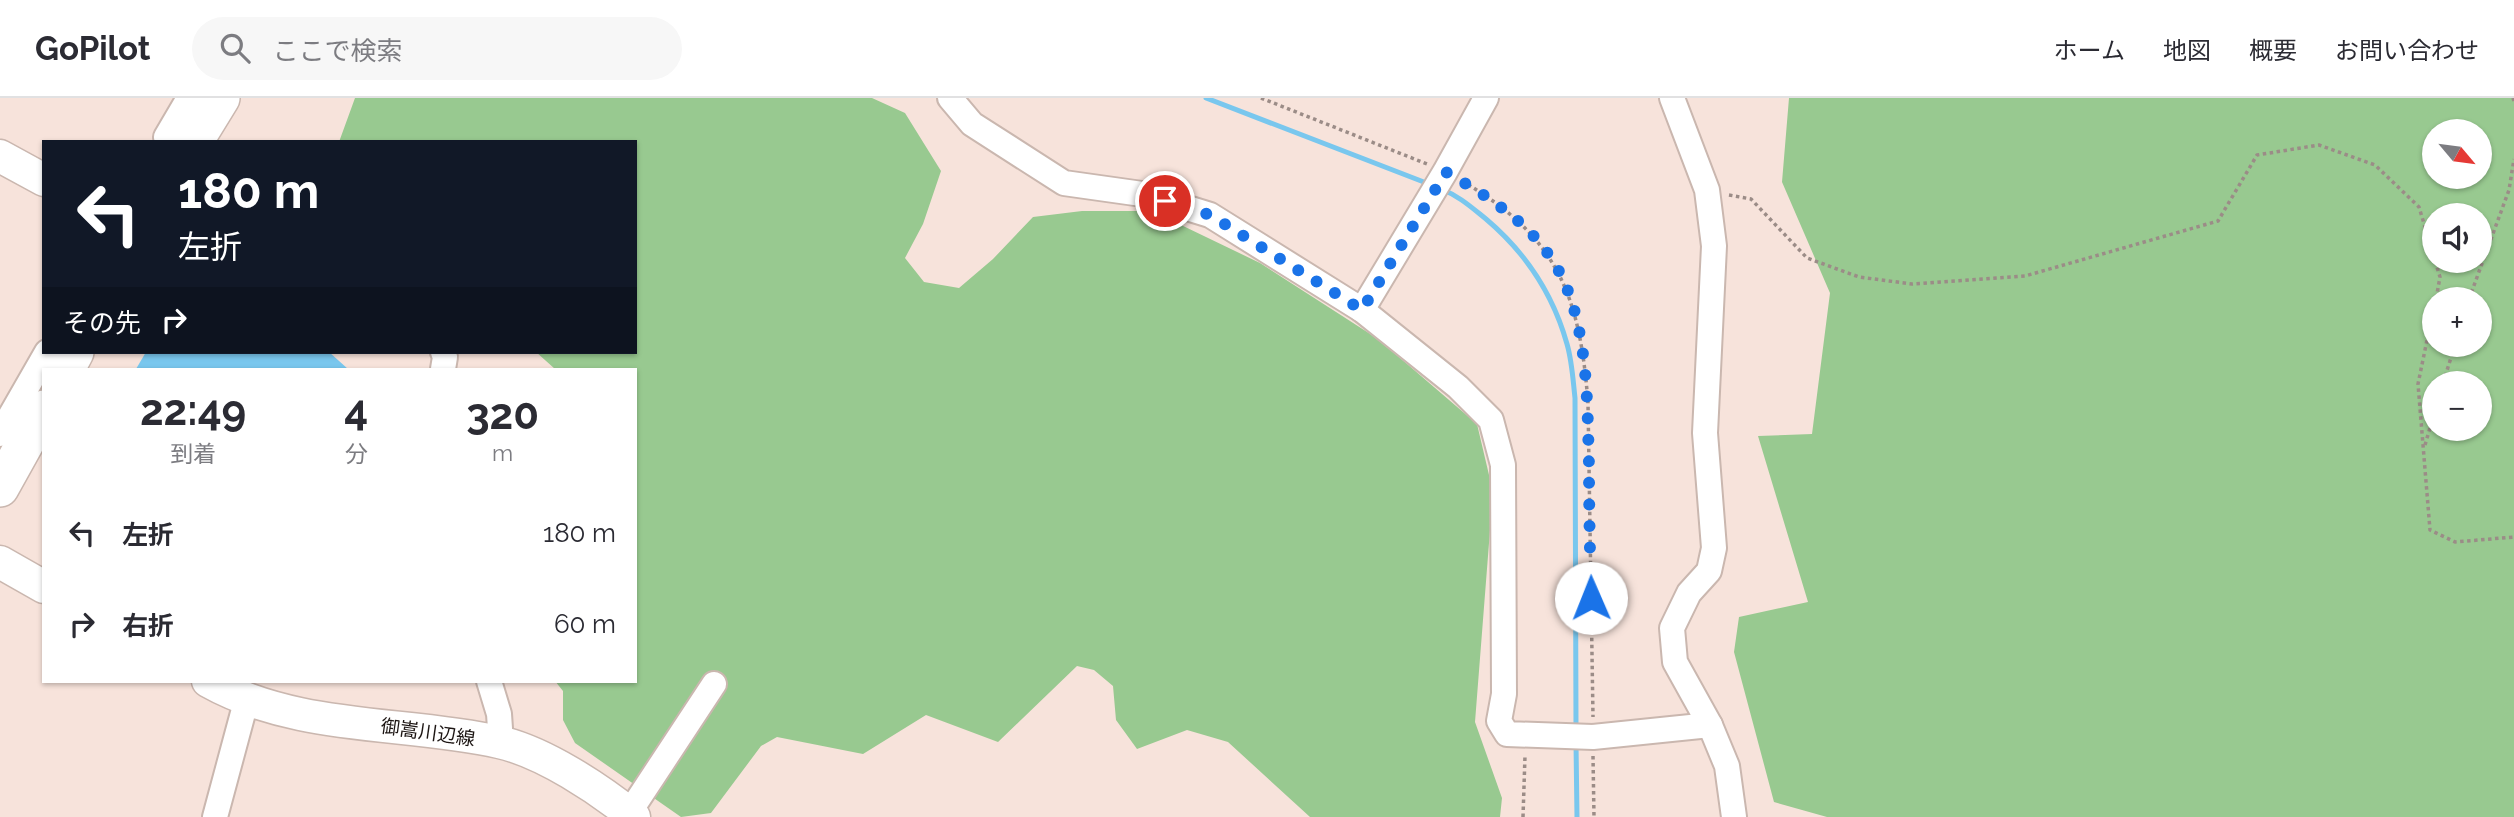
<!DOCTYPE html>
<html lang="ja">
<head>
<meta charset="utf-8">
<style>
  body { margin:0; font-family:Raleway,"Noto Sans JP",sans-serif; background:#f7f7f7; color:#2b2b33; height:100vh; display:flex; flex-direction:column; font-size:26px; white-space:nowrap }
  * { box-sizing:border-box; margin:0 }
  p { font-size:23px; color:#7c7c81 }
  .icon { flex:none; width:38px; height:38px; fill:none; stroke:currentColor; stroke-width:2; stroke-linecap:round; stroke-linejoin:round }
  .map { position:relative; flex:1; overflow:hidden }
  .side { position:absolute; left:42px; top:270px; width:595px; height:315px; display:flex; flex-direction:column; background:#fff; border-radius:0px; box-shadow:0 2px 5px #0004 }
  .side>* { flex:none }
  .top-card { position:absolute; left:42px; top:42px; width:595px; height:214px; border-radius:0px; box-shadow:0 2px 5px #0004; background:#111827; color:#fff; overflow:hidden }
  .needle { width:46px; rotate:119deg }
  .fabs { position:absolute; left:2422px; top:21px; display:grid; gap:14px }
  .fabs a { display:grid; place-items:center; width:70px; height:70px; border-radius:50%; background:#fff; box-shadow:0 2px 5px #0004; font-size:35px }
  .pin { position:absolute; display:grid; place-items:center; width:60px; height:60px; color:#fff; margin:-30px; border:4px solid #fff; border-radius:50%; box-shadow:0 2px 7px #0007 }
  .me { position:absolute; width:77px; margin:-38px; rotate:359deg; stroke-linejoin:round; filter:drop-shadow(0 0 5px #0008) }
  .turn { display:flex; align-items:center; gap:24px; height:147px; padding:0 21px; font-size:32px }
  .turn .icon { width:91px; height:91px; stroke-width:2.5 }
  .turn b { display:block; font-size:49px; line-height:60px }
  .then { display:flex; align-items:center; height:66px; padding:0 21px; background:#0003; gap:14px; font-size:26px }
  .eta { display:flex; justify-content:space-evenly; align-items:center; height:119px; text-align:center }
  .eta b { font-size:42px; font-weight:700; line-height:49px }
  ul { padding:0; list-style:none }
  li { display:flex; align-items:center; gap:21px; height:91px; padding:0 21px }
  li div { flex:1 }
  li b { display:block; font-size:26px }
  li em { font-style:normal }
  header { display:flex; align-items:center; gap:42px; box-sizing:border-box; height:98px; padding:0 35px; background:#fff; border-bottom:2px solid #e1e1e2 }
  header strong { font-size:33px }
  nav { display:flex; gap:38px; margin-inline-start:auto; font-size:24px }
  .search { width:490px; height:63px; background:#f7f7f7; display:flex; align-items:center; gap:18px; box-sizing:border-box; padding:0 24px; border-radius:38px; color:#7c7c81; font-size:26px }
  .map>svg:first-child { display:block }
</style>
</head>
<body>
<header>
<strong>GoPilot</strong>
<div class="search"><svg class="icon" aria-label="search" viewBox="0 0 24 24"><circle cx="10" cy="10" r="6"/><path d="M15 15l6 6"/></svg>ここで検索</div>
<nav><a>ホーム</a><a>地図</a><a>概要</a><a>お問い合わせ</a></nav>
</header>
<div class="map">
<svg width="2514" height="719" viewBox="0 0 2514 719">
  <rect width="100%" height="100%" fill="#f7e3db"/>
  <!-- forest -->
  <g fill="#98c990" fill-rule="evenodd">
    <path d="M355 0H872L905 15 941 73 923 126 905 160 924 184 959 190 993 161 1033 119 1082 113H1152L1260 165 1378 241 1477 326 1493 394 1475 624 1502 700 1500 719H1310L1228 644 1187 632 1137 651 1116 622 1113 588 1094 572 1077 568 998 644 926 617 863 656 777 639 761 648 711 715 681 719 575 645 563 622V593L555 583H635V271H555L536 254H635V44H339Z"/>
    <path d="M1789 0H2514V719H1827L1774 704 1734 554 1739 519 1808 504 1758 338 1812 336 1830 195 1782 84ZM2434 33H2480V79H2434ZM2434 117H2480V163H2434ZM2434 201H2480V247H2434ZM2434 285H2480V331H2434Z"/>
  </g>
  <!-- water -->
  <path fill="#79c7ee" d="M146 254H329L348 271H136Z"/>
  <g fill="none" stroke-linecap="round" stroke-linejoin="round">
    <!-- stream -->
    <g stroke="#79c7ee" stroke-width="5">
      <path d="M1206 0 1429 86"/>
      <path d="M1441 91C1459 98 1471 109 1486 121 1525 154 1553 196 1567 246 1572 263 1573 282 1575 300L1576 632"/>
      <path d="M1576 645 1577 719"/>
    </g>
    <!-- minor casing -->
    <g stroke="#cab7af" stroke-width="28">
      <g id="minor">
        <path d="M950 0 972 26 1064 85 1142 96 1210 117 1362 212 1458 289 1491 322 1503 367 1504 596 1499 623 1507 636 1593 639 1710 627"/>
        <path d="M1672 0 1707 92 1714 148 1705 335 1714 450 1709 473 1689 495 1672 530 1675 564 1710 627 1727 668 1734 719"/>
        <path d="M166 39 189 0"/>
        <path d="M1362 212 1445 74 1486 0"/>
        <path d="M443 254 445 259 443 271"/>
        <path d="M0 336 47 254"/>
        <path d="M489 583 499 616 501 645"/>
        <path d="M629 715 714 586"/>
        <path d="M215 719 247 600"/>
      </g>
    </g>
    <!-- major casing -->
    <g stroke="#cab7af" stroke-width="35">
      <g id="major">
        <path d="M0 58 44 82"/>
        <path d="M0 464 44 489"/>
        <path d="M208 583C297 633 403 623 499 644 544 654 599 691 634 719"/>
      </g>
    </g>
    <!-- highway casing -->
    <g stroke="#cab7af" stroke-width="40">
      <g id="highway">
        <path d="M194 44 221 0"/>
        <path d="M66 271 75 254"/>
        <path d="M0 390 44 311"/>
      </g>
    </g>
    <!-- path -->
    <g stroke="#9b8c87" stroke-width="3.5" stroke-dasharray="3.5 3.5" stroke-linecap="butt">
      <path d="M1261 0 1427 66"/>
      <path d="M2513 0 2514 3"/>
      <path d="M1462 83C1558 139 1580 198 1588 305L1593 619"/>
      <path d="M1729 97 1751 101 1807 160 1859 179 1912 186 2025 178 2218 123 2257 57 2319 47 2375 67 2419 109 2434 159"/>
      <path d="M2435 163 2440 179 2436 201"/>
      <path d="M2469 201 2509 92 2514 61"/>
      <path d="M2434 208 2418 286 2430 432 2455 444 2514 439"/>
      <path d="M2443 285 2455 247"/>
      <path d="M2425 347 2434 316"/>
      <path d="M1593 658 1594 719"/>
      <path d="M1523 719 1525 658"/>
    </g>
    <!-- minor -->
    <use href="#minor" stroke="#fff" stroke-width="24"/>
    <!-- major -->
    <use href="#major" stroke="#fff" stroke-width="32"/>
    <!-- highway -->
    <use href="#highway" stroke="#fff" stroke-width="37"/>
  </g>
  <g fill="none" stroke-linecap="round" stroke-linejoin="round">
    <!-- route -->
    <path stroke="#1a73e8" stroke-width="12" stroke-dasharray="0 21.6" d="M1165 103 1210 117 1362 212 1446 74C1485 97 1525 121 1551 160 1589 216 1587 302 1589 367 1589 411 1590 455 1591 500"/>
  </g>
  <g text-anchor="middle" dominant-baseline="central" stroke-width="5" stroke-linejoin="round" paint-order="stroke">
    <!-- street labels -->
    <g font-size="19" fill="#1d1614" stroke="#fff">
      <text transform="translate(428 634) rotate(8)">御嵩川辺線</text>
    </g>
  </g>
</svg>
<div class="fabs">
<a><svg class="needle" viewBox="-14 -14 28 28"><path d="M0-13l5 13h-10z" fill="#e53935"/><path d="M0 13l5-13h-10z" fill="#7c7c81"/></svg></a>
<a><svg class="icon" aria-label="sound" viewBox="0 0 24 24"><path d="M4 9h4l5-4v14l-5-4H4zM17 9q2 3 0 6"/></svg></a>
<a>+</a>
<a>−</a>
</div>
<div class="pin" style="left:1165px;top:103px;background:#d93025"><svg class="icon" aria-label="arrive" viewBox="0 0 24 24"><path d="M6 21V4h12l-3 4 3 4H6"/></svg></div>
<svg class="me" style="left:1591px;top:500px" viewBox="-20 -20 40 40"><circle r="19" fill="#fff"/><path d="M0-13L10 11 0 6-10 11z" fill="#1a73e8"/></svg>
<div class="top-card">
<div class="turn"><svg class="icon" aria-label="left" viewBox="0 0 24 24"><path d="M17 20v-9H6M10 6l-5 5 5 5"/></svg><div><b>180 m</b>左折</div></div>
<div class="then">その先<svg class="icon" aria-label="right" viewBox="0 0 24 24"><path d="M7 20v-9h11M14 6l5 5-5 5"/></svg></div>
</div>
<section class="side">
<div class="eta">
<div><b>22:49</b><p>到着</p></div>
<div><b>4</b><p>分</p></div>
<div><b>320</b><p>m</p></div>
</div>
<ul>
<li><svg class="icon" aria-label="left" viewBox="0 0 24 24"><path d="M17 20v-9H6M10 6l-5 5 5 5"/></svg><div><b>左折</b></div><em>180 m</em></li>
<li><svg class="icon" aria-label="right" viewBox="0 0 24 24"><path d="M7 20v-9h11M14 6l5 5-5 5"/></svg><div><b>右折</b></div><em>60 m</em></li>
</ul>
</section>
</div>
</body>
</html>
